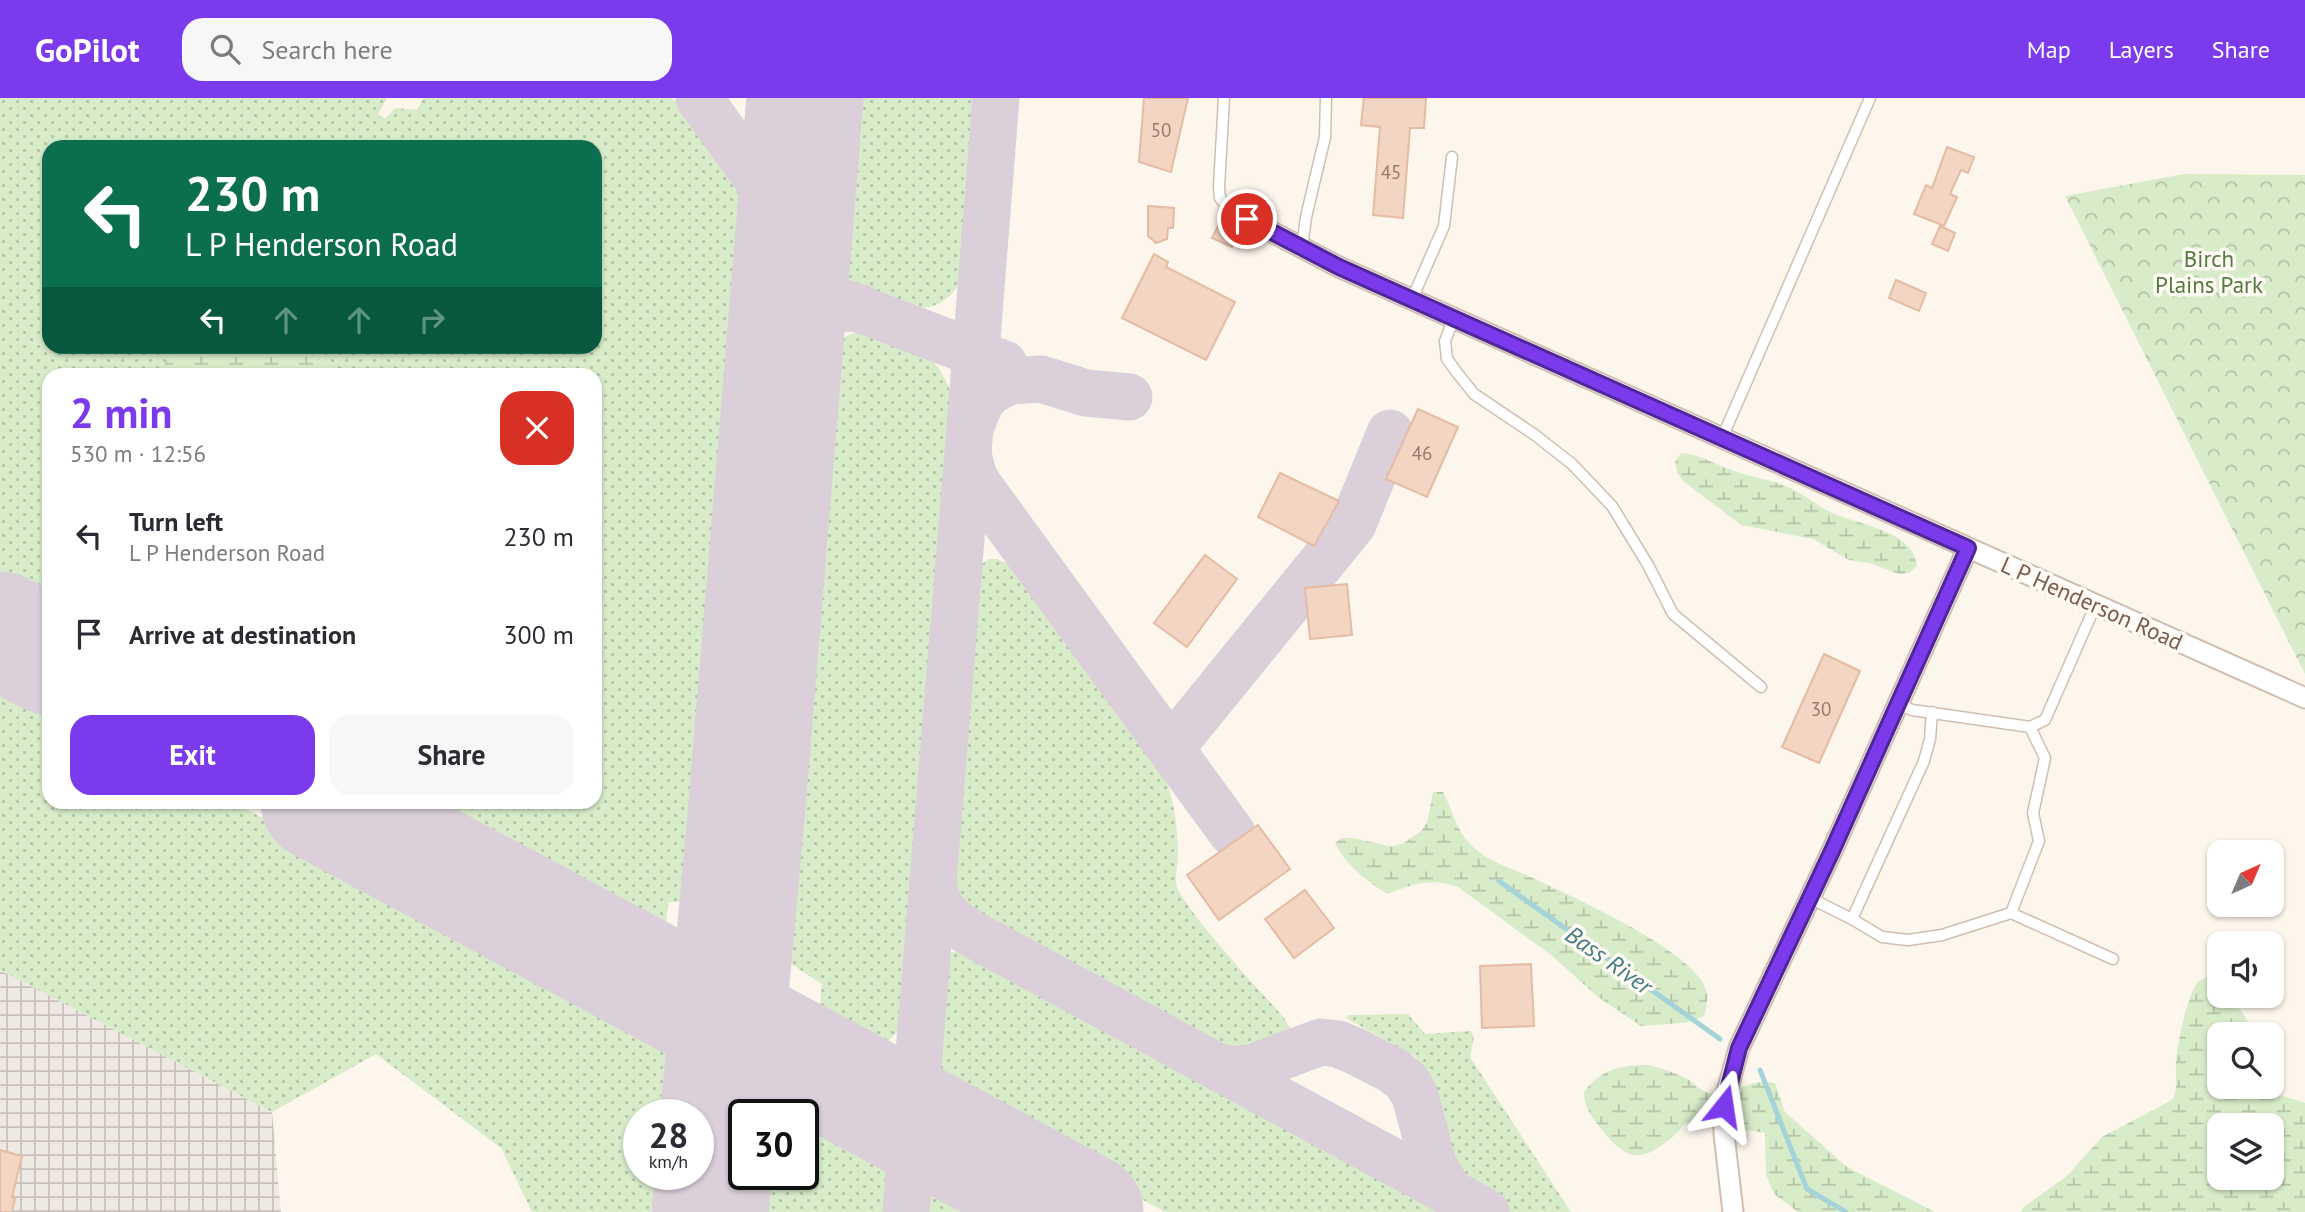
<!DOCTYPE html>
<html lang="en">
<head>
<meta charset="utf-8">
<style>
  body { margin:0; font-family:"PT Sans",sans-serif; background:#f7f7f7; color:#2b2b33; height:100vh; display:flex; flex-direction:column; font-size:26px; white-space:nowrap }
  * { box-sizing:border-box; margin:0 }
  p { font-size:23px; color:#7c7c81 }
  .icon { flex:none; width:38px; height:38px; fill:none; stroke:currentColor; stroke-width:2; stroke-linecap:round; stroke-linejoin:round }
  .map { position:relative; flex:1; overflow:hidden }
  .side { position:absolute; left:42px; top:270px; width:560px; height:441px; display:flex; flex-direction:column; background:#fff; border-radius:21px; box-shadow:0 2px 5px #0004 }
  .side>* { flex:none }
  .hud { position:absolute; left:42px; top:42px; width:560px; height:214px; border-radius:21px; box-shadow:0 2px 5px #0004; background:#0b6e4f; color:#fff; overflow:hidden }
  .needle { width:46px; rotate:44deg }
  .controls { position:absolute; left:2207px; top:742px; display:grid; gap:14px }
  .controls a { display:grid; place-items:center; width:77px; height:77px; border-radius:14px; background:#fff; box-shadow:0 2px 5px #0004; font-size:35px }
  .speed { position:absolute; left:623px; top:1001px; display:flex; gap:14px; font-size:35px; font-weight:700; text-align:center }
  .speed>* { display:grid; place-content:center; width:91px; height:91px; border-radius:50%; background:#fff; box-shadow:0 2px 5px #0004; line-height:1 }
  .speed small { font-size:18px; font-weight:400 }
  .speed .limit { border:4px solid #111; border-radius:10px; background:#fff; color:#111 }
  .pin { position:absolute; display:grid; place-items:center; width:60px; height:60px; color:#fff; margin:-30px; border:4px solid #fff; border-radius:50%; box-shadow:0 2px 7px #0007 }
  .me { position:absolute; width:77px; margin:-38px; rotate:15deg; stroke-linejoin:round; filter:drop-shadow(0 0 5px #0008) }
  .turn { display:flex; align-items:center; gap:24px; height:147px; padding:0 28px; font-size:32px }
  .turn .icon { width:91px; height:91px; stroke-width:2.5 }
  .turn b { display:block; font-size:49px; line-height:60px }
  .lanes { display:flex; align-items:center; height:66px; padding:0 28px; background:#0003; justify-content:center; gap:35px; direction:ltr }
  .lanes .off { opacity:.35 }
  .round { display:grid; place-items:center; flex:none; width:74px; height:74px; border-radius:21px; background:#f7f7f7 }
  .head { display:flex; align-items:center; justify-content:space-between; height:119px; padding:0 28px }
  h1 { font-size:42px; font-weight:800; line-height:52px; color:#7c3aed }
  .button { display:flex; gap:14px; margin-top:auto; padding:14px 28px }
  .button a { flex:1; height:80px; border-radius:21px; background:#7c3aed; color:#fff; font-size:28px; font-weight:800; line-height:80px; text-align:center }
  .button a+a { background:#f7f7f7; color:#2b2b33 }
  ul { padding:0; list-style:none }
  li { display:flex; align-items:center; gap:21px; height:98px; padding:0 28px }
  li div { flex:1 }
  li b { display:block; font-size:26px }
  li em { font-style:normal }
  header { display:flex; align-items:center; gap:42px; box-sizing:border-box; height:98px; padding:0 35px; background:#7c3aed; color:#fff }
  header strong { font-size:33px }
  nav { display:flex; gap:38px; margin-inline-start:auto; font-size:24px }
  .search { width:490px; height:63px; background:#f7f7f7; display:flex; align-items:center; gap:18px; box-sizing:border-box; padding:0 24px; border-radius:21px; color:#7c7c81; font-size:26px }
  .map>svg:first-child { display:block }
</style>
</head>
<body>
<header>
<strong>GoPilot</strong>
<div class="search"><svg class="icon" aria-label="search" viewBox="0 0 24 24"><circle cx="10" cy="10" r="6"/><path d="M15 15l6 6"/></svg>Search here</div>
<nav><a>Map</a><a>Layers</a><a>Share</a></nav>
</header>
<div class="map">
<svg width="2305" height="1114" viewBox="0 0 2305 1114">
  <defs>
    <pattern id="industrial-grid" width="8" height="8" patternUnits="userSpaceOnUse" patternTransform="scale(1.75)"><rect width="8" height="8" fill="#efe9e4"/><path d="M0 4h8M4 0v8" fill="none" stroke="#c7c0bb"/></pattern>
    <pattern id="grass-dots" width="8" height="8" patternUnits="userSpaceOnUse" patternTransform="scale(1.75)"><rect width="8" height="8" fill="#d8ecc9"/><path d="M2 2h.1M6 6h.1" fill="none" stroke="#b4c2a5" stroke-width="1.8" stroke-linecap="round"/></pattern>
    <pattern id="wetland-marsh" width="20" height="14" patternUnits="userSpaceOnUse" patternTransform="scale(1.75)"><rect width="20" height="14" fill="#d8ecc9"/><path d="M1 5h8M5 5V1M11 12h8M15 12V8" fill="none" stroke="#b4c2a5"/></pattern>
    <pattern id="park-crowns" width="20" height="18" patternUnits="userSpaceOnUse" patternTransform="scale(1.75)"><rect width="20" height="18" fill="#d8ecc9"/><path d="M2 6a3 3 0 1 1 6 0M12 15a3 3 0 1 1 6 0" fill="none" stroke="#b4c2a5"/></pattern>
  </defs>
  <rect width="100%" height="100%" fill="#fdf6ec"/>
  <!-- industrial -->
  <path fill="url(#industrial-grid)" d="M0 872 272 1014 281 1114H0Z"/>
  <!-- grass -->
  <g fill="url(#grass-dots)" fill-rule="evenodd">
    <path d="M0 0H387L378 16 385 21 395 10 417 12 423 0H672L744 101 753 121V136L699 786 695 796 685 804H668L665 842 406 704H595V276H49V512L0 486ZM49 49H595V248H49Z"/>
    <path d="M844 0H980L965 180C957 189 949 201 938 206 905 221 837 198 831 159Z"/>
    <path d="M868 231C924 250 932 248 956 305L909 908C902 932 887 956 858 947 844 943 831 932 818 925L822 886 791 866 776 846 822 270C830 247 844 235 868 231Z"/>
    <path d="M989 461H997L1011 467 1165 680C1174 702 1177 726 1178 751 1179 764 1174 776 1177 790 1194 820 1224 852 1247 879 1259 894 1294 924 1294 943L1255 960H1230L1004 839 988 827 970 813 957 793 953 783 950 744 972 484 976 470Z"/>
    <path d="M0 578 49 605V704H233L669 940C691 960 683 990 681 1017H639V1076H676L673 1114H532L501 1050 376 956 272 1014 0 872Z"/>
    <path d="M965 852 989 862 1424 1097 1449 1114H1165L954 1000 938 984 932 967 941 866 949 855Z"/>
    <path d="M1408 916 1425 936 1471 933 1474 939 1470 959 1571 1114H1504C1488 1099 1466 1092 1451 1075 1432 1053 1424 989 1416 959L1346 920 1349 917Z"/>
    <path d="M774 1001 789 1002C812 1014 880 1043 890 1065 898 1080 894 1098 892 1114H754L757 1076H803V1017H762C763 1007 764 1003 774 1001Z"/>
    <path d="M943 1091 956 1093 994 1114H919C921 1100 930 1095 943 1091Z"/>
  </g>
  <!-- wetland -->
  <g fill="url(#wetland-marsh)" fill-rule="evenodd">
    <path d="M177 248 301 249 324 265 335 276H158Z"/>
    <path d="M1681 355C1700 356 1718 368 1737 374 1758 381 1777 382 1798 394 1810 401 1822 411 1835 416 1860 427 1914 433 1917 468L1909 475 1899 476 1869 465 1849 462 1813 441 1741 427 1683 383 1677 374 1675 364Z"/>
    <path d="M1433 694H1443C1455 717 1456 736 1478 753 1491 764 1510 770 1526 777 1564 795 1700 854 1707 895 1708 902 1706 910 1705 917L1693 923 1683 925 1641 928 1598 899 1551 857 1458 789C1434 779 1411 786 1388 796 1368 785 1345 766 1335 745L1342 740H1354L1384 747 1394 748 1404 745 1421 733 1427 725Z"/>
    <path d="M2210 878 2218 881 2219 898H2230L2257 936H2219V989H2266L2276 996 2305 1005V1114H2020L2025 1108 2067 1078 2102 1039 2172 1002C2179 990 2175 977 2176 964 2177 948 2188 892 2199 883 2202 881 2206 880 2210 878ZM2219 1027H2272V1080H2219Z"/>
    <path d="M1648 967C1661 970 1673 974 1685 980 1695 985 1703 996 1715 996 1737 997 1748 980 1775 985L1785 1014 1847 1069 1935 1114H1798L1774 1096 1766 1077 1765 1035 1692 1024 1684 1026C1678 1035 1673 1039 1665 1045 1637 1067 1622 1057 1602 1032 1592 1019 1584 1011 1584 994 1601 971 1621 967 1648 967Z"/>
  </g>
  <!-- park -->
  <path fill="url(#park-crowns)" d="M2184 76 2305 77V576L2065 98Z"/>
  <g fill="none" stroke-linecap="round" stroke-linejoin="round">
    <!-- stream -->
    <g stroke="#a5d3da" stroke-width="5">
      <path d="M1499 783 1720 941"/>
      <path d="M1760 972 1807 1091 1846 1114"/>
    </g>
    <!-- taxiway -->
    <g stroke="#dbcfda" stroke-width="47">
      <path d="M699 0 779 111 792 152"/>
      <path d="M734 48C770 70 788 53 803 19"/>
      <path d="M793 143C801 168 808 186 831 200L1004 266"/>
      <path d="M785 257C802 220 821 209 861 210"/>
      <path d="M970 329 996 0"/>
      <path d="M968 356 973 377 980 389 1232 735"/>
      <path d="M1171 650 1353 426 1390 335"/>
      <path d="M933 782C935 811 950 823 974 837L1486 1114"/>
      <path d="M1218 969 1231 972 1251 970 1321 944 1338 946 1355 953 1394 973 1407 984 1415 998 1434 1069 1449 1093"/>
      <path d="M860 994C889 995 902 994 917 967"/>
      <path d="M906 1114 970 330 981 303 992 292 1010 283 1041 281 1086 295 1129 299"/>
    </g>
    <!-- runway -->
    <g stroke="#dbcfda" stroke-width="117">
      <path d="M0 532 49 558"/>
      <path d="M319 704 1085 1114"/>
      <path d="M710 1114 747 707 805 0"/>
    </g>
  </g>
  <!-- building -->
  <g fill="#f3d5c3" stroke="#e6bba3" stroke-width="2">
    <path d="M1144 0H1188L1171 74 1139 64Z"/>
    <path d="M1364 0H1426L1424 30H1410L1403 120 1373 117 1380 29 1361 27Z"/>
    <path d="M1947 49 1974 59 1968 75 1961 72 1950 96 1957 99 1944 128 1914 116 1926 87 1932 90Z"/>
    <path d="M1148 108 1174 110 1173 130H1168L1167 141 1156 145 1148 138Z"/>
    <path d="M1218 128 1238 137 1232 149 1212 140Z"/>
    <path d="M1940 128 1955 135 1948 153 1932 146Z"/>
    <path d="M1154 156 1168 164 1166 169 1235 204 1206 262 1122 220Z"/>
    <path d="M1896 182 1926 195 1919 213 1889 200Z"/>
    <path d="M1418 311 1458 329 1427 399 1386 381Z"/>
    <path d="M1280 375 1339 403 1314 448 1258 419Z"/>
    <path d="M1205 457 1237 481 1187 549 1154 525Z"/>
    <path d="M1347 486 1352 537 1310 541 1305 490Z"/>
    <path d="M1824 556 1860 573 1819 665 1782 649Z"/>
    <path d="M1258 727 1290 771 1219 822 1187 777Z"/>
    <path d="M1305 792 1334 830 1294 860 1265 821Z"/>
    <path d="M1531 866 1534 928 1482 930 1480 868Z"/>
    <path d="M0 1052 22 1058 12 1099 15 1100 12 1114H0Z"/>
  </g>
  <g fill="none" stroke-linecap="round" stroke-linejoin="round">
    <!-- lane casing -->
    <g stroke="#d1beb0" stroke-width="13">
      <g id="lane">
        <path d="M1224 0 1219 89 1220 100 1230 112"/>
        <path d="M1302 150 1306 119 1325 39 1326 0"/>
        <path d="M1412 201 1444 128 1452 59"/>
        <path d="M1454 220 1445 243 1447 261 1458 276 1474 296 1535 337 1572 366 1612 408 1648 467 1673 516 1761 589"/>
        <path d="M1722 340 1870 0"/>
        <path d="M2030 629 2045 622 2096 506"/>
        <path d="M1810 800 1852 821 1882 839 1908 842 1942 837 2011 815 2039 743 2033 715 2045 660 2030 629 1912 612 1898 605"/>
        <path d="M2011 815 2113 861"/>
        <path d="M1852 821 1924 663 1930 641 1932 614"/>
      </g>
    </g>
    <!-- street casing -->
    <g stroke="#d1beb0" stroke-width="23">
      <g id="street">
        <path d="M1230 112 1339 169 2305 600"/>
        <path d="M1733 1114 1724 1036 1723 1008 1739 950 1832 753 1968 450"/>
      </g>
    </g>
    <!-- lane -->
    <use href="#lane" stroke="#fff" stroke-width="10"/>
    <!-- street -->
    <use href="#street" stroke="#fff" stroke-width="19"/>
  </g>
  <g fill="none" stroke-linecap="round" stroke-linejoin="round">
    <!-- route casing -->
    <g stroke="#51269a" stroke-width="18">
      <path id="route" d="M1247 121 1339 169 1968 450 1832 753 1739 950 1724 1008"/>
    </g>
    <!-- route -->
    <use href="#route" stroke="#7c3aed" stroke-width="12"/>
  </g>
  <g text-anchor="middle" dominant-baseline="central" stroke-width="7" stroke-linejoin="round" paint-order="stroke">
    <!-- number labels -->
    <g font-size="19" fill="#987a6a">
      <text x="1161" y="32">50</text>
      <text x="1391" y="74">45</text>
      <text x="1422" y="355">46</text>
      <text x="1821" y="611">30</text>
    </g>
    <!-- park labels -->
    <g font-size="23" fill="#537a41" stroke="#fffaf3">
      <text x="2209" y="160">Birch<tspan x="2209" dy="26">Plains Park</tspan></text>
    </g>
    <!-- street labels -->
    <g font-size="23" fill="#7a5c4d" stroke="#fffaf3">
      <text transform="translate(2092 505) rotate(24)">L P Henderson Road</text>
    </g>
    <!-- water labels -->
    <g font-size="24" font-style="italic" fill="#437c86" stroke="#fffaf3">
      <text transform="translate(1609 862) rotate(35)">Bass River</text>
    </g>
  </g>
</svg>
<div class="controls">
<a><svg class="needle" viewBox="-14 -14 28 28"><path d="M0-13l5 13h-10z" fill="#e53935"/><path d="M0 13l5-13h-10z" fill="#7c7c81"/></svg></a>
<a><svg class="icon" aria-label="sound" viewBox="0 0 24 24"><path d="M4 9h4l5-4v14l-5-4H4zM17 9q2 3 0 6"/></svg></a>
<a><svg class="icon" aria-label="search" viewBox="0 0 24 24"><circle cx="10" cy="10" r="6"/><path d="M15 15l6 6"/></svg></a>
<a><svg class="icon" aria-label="layers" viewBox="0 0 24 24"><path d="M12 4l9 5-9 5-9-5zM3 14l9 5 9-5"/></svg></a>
</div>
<div class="speed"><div>28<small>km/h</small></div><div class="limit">30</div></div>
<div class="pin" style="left:1247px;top:121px;background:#d93025"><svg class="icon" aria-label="arrive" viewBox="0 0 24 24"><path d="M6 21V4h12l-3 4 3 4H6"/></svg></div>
<svg class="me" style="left:1724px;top:1008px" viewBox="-20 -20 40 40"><path d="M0-17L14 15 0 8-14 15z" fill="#7c3aed" stroke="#fff" stroke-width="4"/></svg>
<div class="hud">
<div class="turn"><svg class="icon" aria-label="left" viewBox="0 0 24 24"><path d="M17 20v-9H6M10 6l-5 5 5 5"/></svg><div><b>230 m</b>L P Henderson Road</div></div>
<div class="lanes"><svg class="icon" aria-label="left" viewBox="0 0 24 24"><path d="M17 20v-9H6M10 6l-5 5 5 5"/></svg><svg class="icon off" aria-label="ahead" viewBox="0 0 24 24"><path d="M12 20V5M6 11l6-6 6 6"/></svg><svg class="icon off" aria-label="ahead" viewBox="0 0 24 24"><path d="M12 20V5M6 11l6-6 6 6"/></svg><svg class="icon off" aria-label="right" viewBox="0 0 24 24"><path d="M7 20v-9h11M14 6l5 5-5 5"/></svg></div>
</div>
<section class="side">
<div class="head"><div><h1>2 min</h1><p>530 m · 12:56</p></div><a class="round" style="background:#d93025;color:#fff"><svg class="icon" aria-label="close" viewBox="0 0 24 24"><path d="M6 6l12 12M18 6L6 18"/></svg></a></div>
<ul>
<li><svg class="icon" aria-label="left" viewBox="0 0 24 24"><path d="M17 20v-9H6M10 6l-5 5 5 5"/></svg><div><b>Turn left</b><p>L P Henderson Road</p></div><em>230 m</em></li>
<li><svg class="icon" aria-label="arrive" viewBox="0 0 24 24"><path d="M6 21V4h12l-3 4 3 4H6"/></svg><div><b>Arrive at destination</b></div><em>300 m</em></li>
</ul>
<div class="button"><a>Exit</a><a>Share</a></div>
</section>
</div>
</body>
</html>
